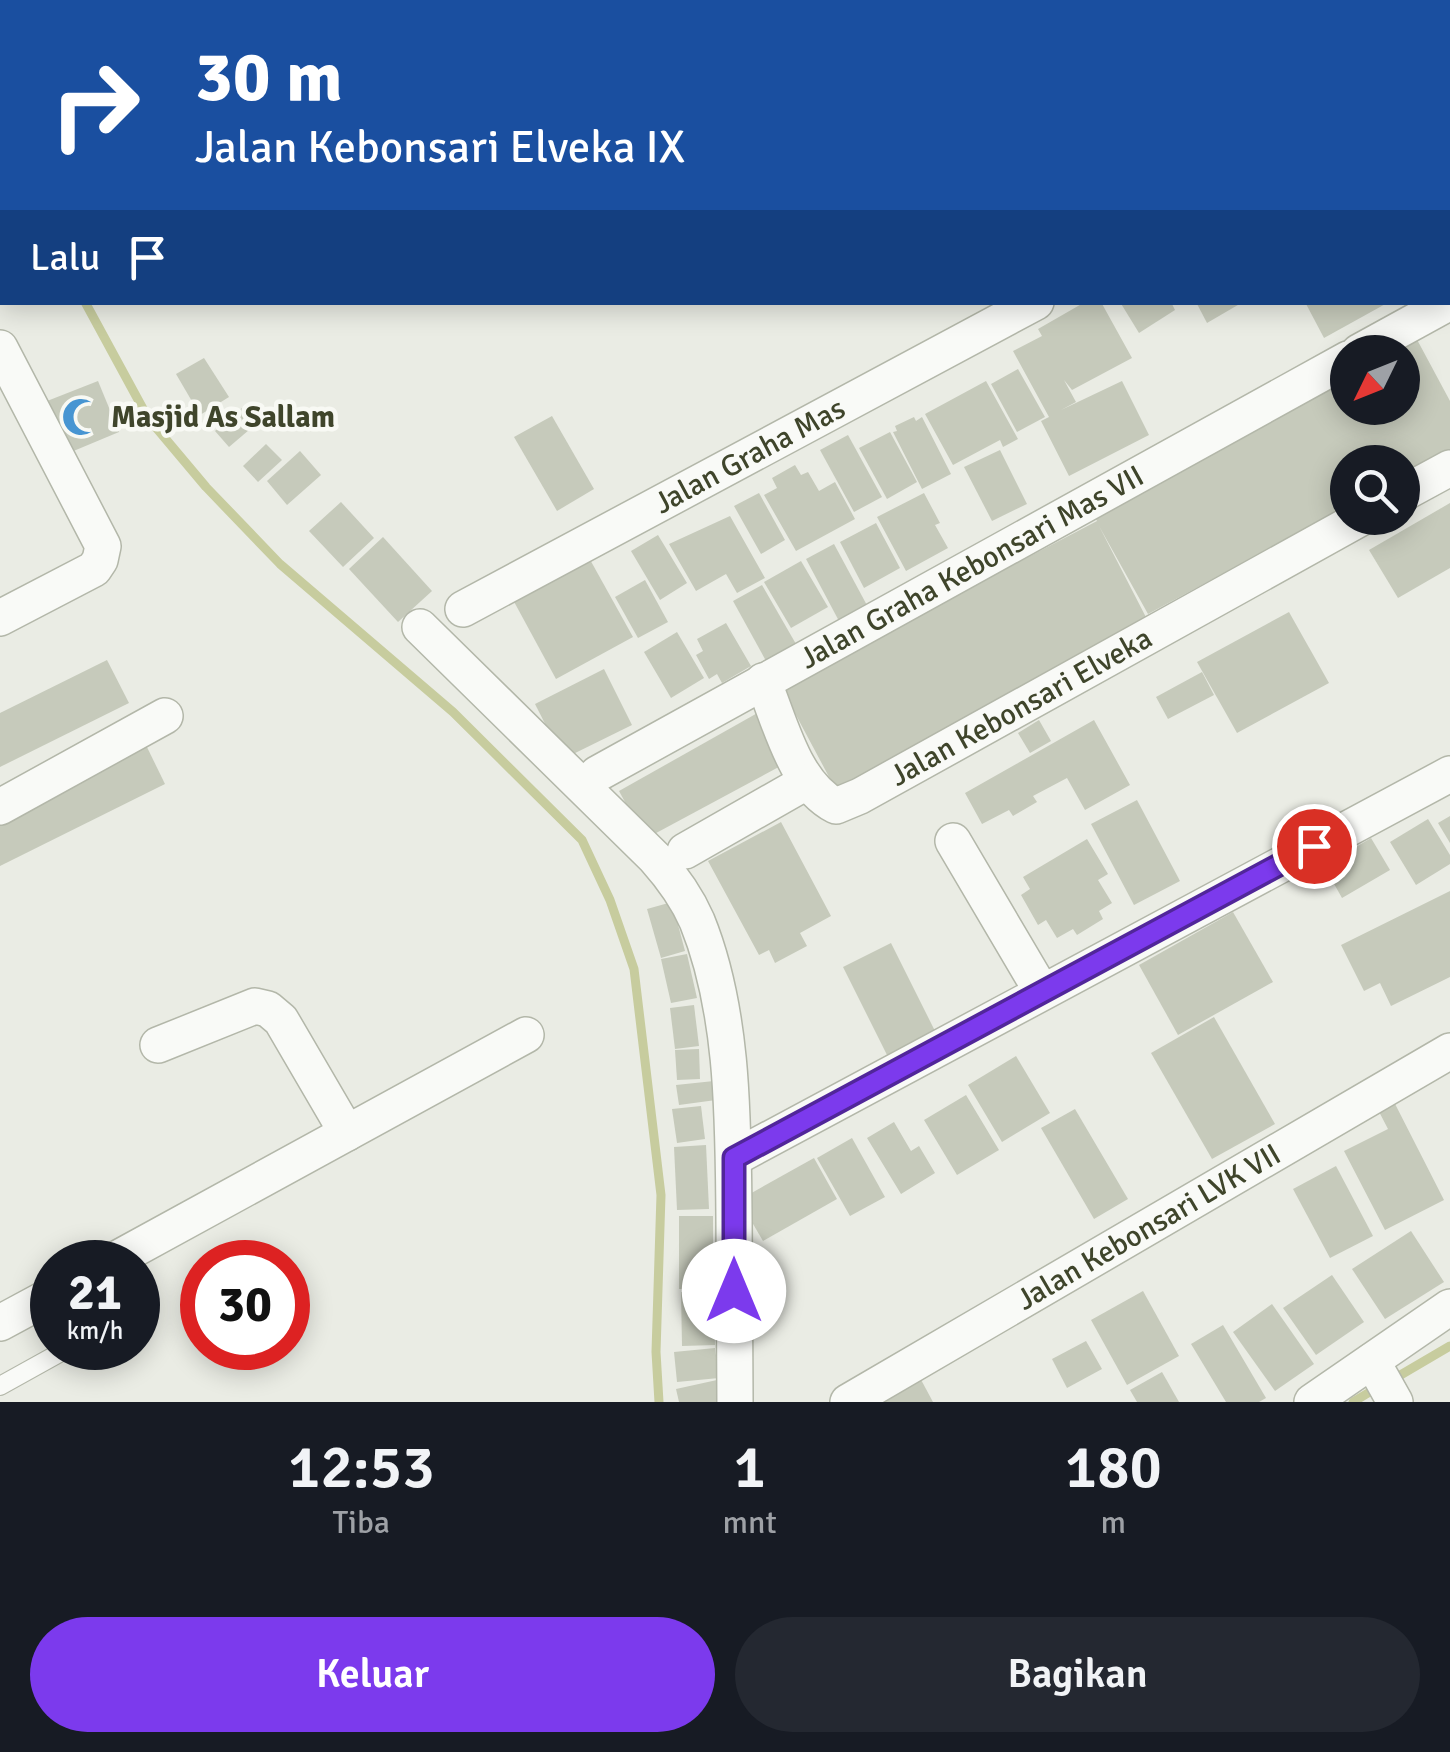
<!DOCTYPE html>
<html lang="id">
<head>
<meta charset="utf-8">
<style>
  body { margin:0; font-family:Signika,sans-serif; background:#242831; color:#f1f3f6; height:100vh; display:flex; flex-direction:column; font-size:38px; white-space:nowrap }
  * { box-sizing:border-box; margin:0 }
  p { font-size:32px; color:#9ea1a6 }
  .icon { flex:none; width:55px; height:55px; fill:none; stroke:currentColor; stroke-width:2; stroke-linecap:round; stroke-linejoin:round }
  .map { position:relative; height:1402px; overflow:hidden }
  .details { display:flex; flex-direction:column; background:#171b24; flex:1 }
  .details>* { flex:none }
  .hud { position:absolute; left:0px; top:0px; width:1450px; height:305px; box-shadow:0 5px 25px #0003; background:#1a4fa0; color:#fff; overflow:hidden }
  .needle { width:65px; rotate:227deg }
  .fabs { position:absolute; left:1330px; top:335px; display:grid; gap:20px }
  .fabs a { display:grid; place-items:center; width:90px; height:90px; border-radius:50%; background:#171b24; box-shadow:0 5px 25px #0003; font-size:50px }
  .speed { position:absolute; left:30px; top:1240px; display:flex; gap:20px; font-size:50px; font-weight:700; text-align:center }
  .speed>* { display:grid; place-content:center; width:130px; height:130px; border-radius:50%; background:#171b24; box-shadow:0 5px 25px #0003; line-height:1 }
  .speed small { font-size:25px; font-weight:400 }
  .speed .limit { border:15px solid #d22; background:#fff; color:#111 }
  .pin { position:absolute; display:grid; place-items:center; width:85px; height:85px; color:#fff; margin:-42px; border:5px solid #fff; border-radius:50%; box-shadow:0 2px 10px #0007 }
  .me { position:absolute; width:110px; margin:-55px; rotate:0deg; stroke-linejoin:round; filter:drop-shadow(0 0 8px #0008) }
  .turn { display:flex; align-items:center; gap:35px; height:210px; padding:0 30px; font-size:45px }
  .turn .icon { width:130px; height:130px; stroke-width:2.5 }
  .turn b { display:block; font-size:70px; line-height:85px }
  .then { display:flex; align-items:center; height:95px; padding:0 30px; background:#0003; gap:20px; font-size:38px }
  .eta { display:flex; justify-content:space-evenly; align-items:center; height:170px; text-align:center }
  .eta b { font-size:60px; font-weight:600; line-height:70px }
  .action { display:flex; gap:20px; margin-top:auto; padding:20px 30px }
  .action a { flex:1; height:115px; border-radius:60px; background:#7c3aed; color:#fff; font-size:40px; font-weight:600; line-height:115px; text-align:center }
  .action a+a { background:#242831; color:#f1f3f6 }
  .map>svg:first-child { display:block }
</style>
</head>
<body>
<div class="map">
<svg width="1450" height="1402" viewBox="0 0 1450 1402">
  <rect width="100%" height="100%" fill="#eaece4"/>
  <!-- built -->
  <path fill="#dbded2" d="M80 0H611L606 2Z"/>
  <g fill="none" stroke-linecap="round" stroke-linejoin="round">
    <!-- stream -->
    <g stroke="#c7cc9e" stroke-width="9">
      <path d="M5 0V2"/>
      <path d="M85 302 148 418 206 487 280 564 453 712 582 840 610 900 634 969 661 1195 656 1352 659 1402"/>
      <path d="M1392 1380 1450 1346"/>
      <path d="M1353 1402 1378 1387"/>
    </g>
  </g>
  <!-- building -->
  <g fill="#c6cabb">
    <path d="M1085 302H1101L1132 358 1072 390 1064 380 1076 402 1061 410 1122 381 1149 435 1069 476 1041 421 1049 417 1013 351 1042 336 1038 329Z"/>
    <path d="M1120 302H1171L1175 310 1139 333Z"/>
    <path d="M1196 302H1243L1207 323Z"/>
    <path d="M1305 302H1389L1324 338Z"/>
    <path d="M1414 334 1450 401V451L1402 476V462H1348V506L1148 614 1099 526 1150 625 836 790 781 687 1097 521 1091 509 1348 370V408H1402V352H1380Z"/>
    <path d="M204 358 229 397 200 415 176 374Z"/>
    <path d="M1018 369 1045 417 1017 432 991 384Z"/>
    <path d="M98 381 119 432 64 455 42 403Z"/>
    <path d="M986 381 1018 439 1003 447 1000 440 953 465 925 414Z"/>
    <path d="M242 408 256 424 229 447 215 431Z"/>
    <path d="M552 416 594 489 557 511 514 437Z"/>
    <path d="M914 417 916 421 922 417 951 474 922 489 893 432 897 431 895 426Z"/>
    <path d="M890 432 917 482 887 499 859 448Z"/>
    <path d="M848 435 882 497 854 512 820 450Z"/>
    <path d="M266 444 282 460 258 482 243 466Z"/>
    <path d="M1000 450 1027 504 992 521 964 467Z"/>
    <path d="M300 451 321 475 287 505 267 481Z"/>
    <path d="M795 465 801 475 808 472 819 491 835 482 855 519 796 551 764 495 777 488 772 478Z"/>
    <path d="M759 493 785 540 761 554 734 506Z"/>
    <path d="M924 493 940 523 935 525 948 548 906 571 877 517Z"/>
    <path d="M341 502 374 538 343 567 309 531Z"/>
    <path d="M1450 503V568L1398 598 1369 550Z"/>
    <path d="M730 516 765 578 737 593 726 574 696 591 669 544Z"/>
    <path d="M876 523 900 568 864 588 840 542Z"/>
    <path d="M658 535 687 583 660 600 631 551Z"/>
    <path d="M383 537 432 591 398 622 349 569Z"/>
    <path d="M834 544 869 609 840 623 806 559Z"/>
    <path d="M588 556 633 637 556 679 512 598Z"/>
    <path d="M801 561 828 607 791 628 764 582Z"/>
    <path d="M645 580 668 622 638 638 615 597Z"/>
    <path d="M762 585 796 644 766 661 733 601Z"/>
    <path d="M1289 612 1329 683 1237 733 1197 662Z"/>
    <path d="M726 623 751 666 722 683 717 674 709 679 696 655 703 651 697 639Z"/>
    <path d="M677 632 704 678 671 698 644 652Z"/>
    <path d="M107 660 129 703 0 767V713Z"/>
    <path d="M604 669 632 725 563 759 535 704Z"/>
    <path d="M1202 672 1214 695 1168 719 1156 697Z"/>
    <path d="M761 711 788 762 645 839 619 791Z"/>
    <path d="M1039 720 1051 741 1030 753 1018 733Z"/>
    <path d="M1094 720 1130 785 1085 810 1067 778 1033 796 1037 802 1013 816 1009 810 982 824 965 793Z"/>
    <path d="M144 741 165 784 0 866V812Z"/>
    <path d="M1137 800 1180 881 1134 905 1091 824Z"/>
    <path d="M1450 816V843L1438 823Z"/>
    <path d="M1428 819 1450 855V864L1416 885 1390 842Z"/>
    <path d="M781 822 831 916 800 933 807 946 775 963 769 950 759 955 708 861Z"/>
    <path d="M1371 838 1390 870 1342 898 1324 866Z"/>
    <path d="M1087 839 1108 874 1098 880 1112 903 1099 911 1103 919 1077 935 1073 929 1057 938 1046 920 1038 925 1021 895 1030 889 1023 877Z"/>
    <path d="M1450 891V977L1391 1006 1380 983 1364 991 1341 945Z"/>
    <path d="M672 902 685 951 661 958 647 909Z"/>
    <path d="M1233 912 1273 982 1178 1035 1139 965Z"/>
    <path d="M891 943 935 1031 887 1055 843 967Z"/>
    <path d="M687 954 697 998 671 1003 661 959Z"/>
    <path d="M694 1005 699 1046 675 1049 670 1008Z"/>
    <path d="M1214 1017 1275 1124 1212 1159 1151 1053Z"/>
    <path d="M699 1049 700 1079 677 1080 675 1050Z"/>
    <path d="M1016 1056 1050 1113 1002 1142 968 1085Z"/>
    <path d="M714 1081 716 1100 679 1105 676 1085Z"/>
    <path d="M966 1095 999 1150 957 1175 924 1120Z"/>
    <path d="M1391 1096 1444 1200 1385 1230 1344 1151 1388 1129 1375 1104Z"/>
    <path d="M701 1106 705 1139 677 1143 672 1109Z"/>
    <path d="M1075 1109 1128 1199 1094 1219 1041 1128Z"/>
    <path d="M894 1122 911 1151 919 1146 935 1173 901 1194 867 1138Z"/>
    <path d="M852 1138 885 1197 850 1216 817 1158Z"/>
    <path d="M706 1145 709 1209 677 1210 674 1147Z"/>
    <path d="M814 1158 837 1199 763 1241 739 1200Z"/>
    <path d="M1336 1166 1373 1236 1330 1258 1293 1189Z"/>
    <rect x="679" y="1216" width="34" height="73"/>
    <path d="M1411 1231 1444 1282 1385 1319 1352 1269Z"/>
    <path d="M1332 1275 1364 1322 1316 1355 1283 1308Z"/>
    <path d="M1143 1291 1179 1356 1127 1385 1091 1320Z"/>
    <path d="M681 1292H714L715 1345 682 1346Z"/>
    <path d="M1272 1304 1314 1364 1275 1391 1233 1332Z"/>
    <path d="M1223 1325 1266 1398 1259 1402H1226L1191 1344Z"/>
    <path d="M1086 1341 1102 1369 1067 1388 1052 1359Z"/>
    <path d="M715 1348 719 1378 677 1382 674 1352Z"/>
    <path d="M1162 1372 1179 1402H1137L1130 1390Z"/>
    <path d="M919 1376 933 1402H869Z"/>
    <path d="M717 1380 723 1402H679L676 1389Z"/>
  </g>
  <g fill="none" stroke-linecap="round" stroke-linejoin="round">
    <!-- lane casing -->
    <g stroke="#b3b7a9" stroke-width="20">
      <g id="lane">
        <path d="M97 0 98 2"/>
        <path d="M528 2 532 0"/>
        <path d="M0 1386 63 1351"/>
      </g>
    </g>
    <!-- street casing -->
    <g stroke="#b3b7a9" stroke-width="38">
      <g id="street">
        <path d="M1415 0 1417 2"/>
        <path d="M1448 43 1450 47"/>
        <path d="M1448 83 1450 81"/>
        <path d="M0 348 103 546 100 560 94 569 0 618"/>
        <path d="M1359 352 1450 302"/>
        <path d="M1402 494 1450 468"/>
        <path id="s1" d="M463 609 1036 302"/>
        <path d="M420 627 655 858C672 877 687 898 697 921 734 1012 733 1121 734 1217 734 1279 735 1340 735 1402"/>
        <path id="s2" d="M763 681C781 724 794 784 836 806L860 796 1361 518"/>
        <path id="s3" d="M597 774 1348 359"/>
        <path d="M0 807 165 716"/>
        <path d="M953 841 1042 992"/>
        <path d="M685 851 806 782"/>
        <path d="M158 1045 255 1006 268 1009 281 1020 347 1133"/>
        <path d="M734 1158 1450 774"/>
        <path d="M111 1262 526 1035"/>
        <path d="M0 1323 52 1295"/>
        <path d="M1372 1361 1395 1402"/>
        <path id="s4" d="M848 1402 1450 1051"/>
        <path d="M1312 1402 1450 1307"/>
      </g>
    </g>
    <!-- lane -->
    <use href="#lane" stroke="#f9faf7" stroke-width="18"/>
    <!-- street -->
    <use href="#street" stroke="#f9faf7" stroke-width="35"/>
  </g>
  <g fill="none" stroke-linecap="round" stroke-linejoin="round">
    <!-- route casing -->
    <g stroke="#51269a" stroke-width="25">
      <path id="route" d="M734 1291V1158L1314 846"/>
    </g>
    <!-- route -->
    <use href="#route" stroke="#7c3aed" stroke-width="18"/>
  </g>
  <!-- icons -->
  <defs>
    <g id="mosque-bare" transform="scale(3)"><path d="M3.5-4.9A6 6 0 1 0 3.5 4.9A5 5 0 1 1 3.5-4.9Z" fill="#4795d2" stroke="#f8f9f4" stroke-width="2.5" paint-order="stroke"/></g>
  </defs>
  <g fill-rule="evenodd">
    <use href="#mosque-bare" x="81" y="417"/>
  </g>
  <g text-anchor="middle" dominant-baseline="central" stroke-width="9" stroke-linejoin="round" paint-order="stroke">
    <!-- poi labels -->
    <g font-size="30" font-weight="bold" fill="#3f452b" stroke="#f8f9f4" text-anchor="start">
      <text x="111" y="417">Masjid As Sallam</text>
    </g>
    <!-- street labels -->
    <g font-size="30" fill="#3f452b" stroke="#f8f9f4">
      <text stroke="none"><textPath href="#s1" startOffset="325">Jalan Graha Mas</textPath></text>
      <text stroke="none"><textPath href="#s3" startOffset="428">Jalan Graha Kebonsari Mas VII</textPath></text>
      <text stroke="none"><textPath href="#s2" startOffset="358">Jalan Kebonsari Elveka</textPath></text>
      <text stroke="none"><textPath href="#s4" startOffset="348">Jalan Kebonsari LVK VII</textPath></text>
    </g>
  </g>
</svg>
<div class="fabs">
<a><svg class="needle" viewBox="-14 -14 28 28"><path d="M0-13l5 13h-10z" fill="#e53935"/><path d="M0 13l5-13h-10z" fill="#9ea1a6"/></svg></a>
<a><svg class="icon" aria-label="search" viewBox="0 0 24 24"><circle cx="10" cy="10" r="6"/><path d="M15 15l6 6"/></svg></a>
</div>
<div class="speed"><div>21<small>km/h</small></div><div class="limit">30</div></div>
<div class="pin" style="left:1314px;top:846px;background:#d93025"><svg class="icon" aria-label="arrive" viewBox="0 0 24 24"><path d="M6 21V4h12l-3 4 3 4H6"/></svg></div>
<svg class="me" style="left:734px;top:1291px" viewBox="-20 -20 40 40"><circle r="19" fill="#fff"/><path d="M0-13L10 11 0 6-10 11z" fill="#7c3aed"/></svg>
<div class="hud">
<div class="turn"><svg class="icon" aria-label="right" viewBox="0 0 24 24"><path d="M7 20v-9h11M14 6l5 5-5 5"/></svg><div><b>30 m</b>Jalan Kebonsari Elveka IX</div></div>
<div class="then">Lalu<svg class="icon" aria-label="arrive" viewBox="0 0 24 24"><path d="M6 21V4h12l-3 4 3 4H6"/></svg></div>
</div>
</div>
<section class="details">
<div class="eta">
<div><b>12:53</b><p>Tiba</p></div>
<div><b>1</b><p>mnt</p></div>
<div><b>180</b><p>m</p></div>
</div>
<div class="action"><a>Keluar</a><a>Bagikan</a></div>
</section>
</body>
</html>
